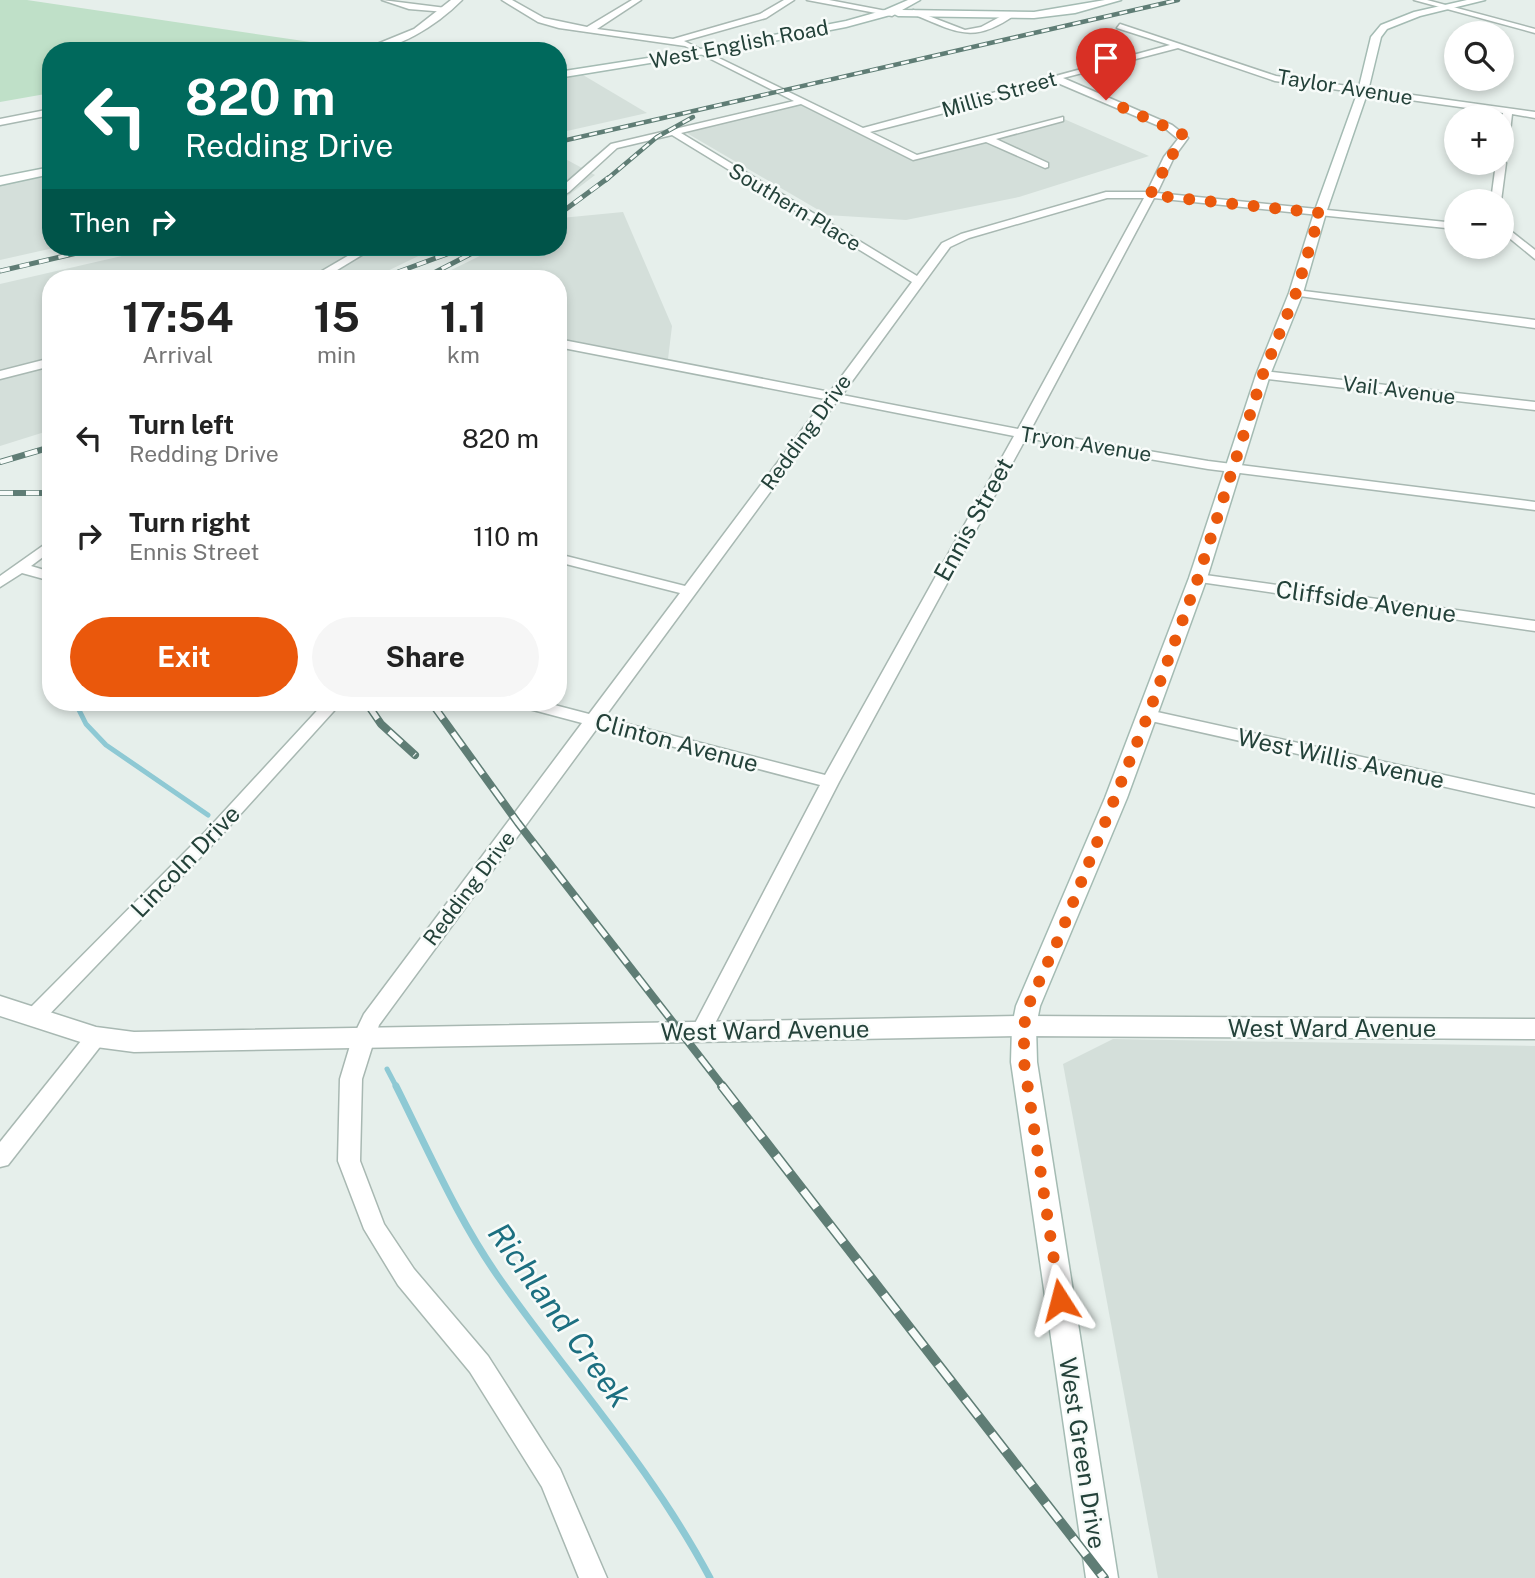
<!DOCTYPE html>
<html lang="en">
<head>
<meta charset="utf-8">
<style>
  body { margin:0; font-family:"Public Sans",sans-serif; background:#f6f6f6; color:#222; height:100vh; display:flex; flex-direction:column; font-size:26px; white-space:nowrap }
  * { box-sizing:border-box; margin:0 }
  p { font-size:23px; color:#767676 }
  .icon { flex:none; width:38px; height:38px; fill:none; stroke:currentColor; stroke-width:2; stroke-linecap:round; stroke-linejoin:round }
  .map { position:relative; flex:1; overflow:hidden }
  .details { position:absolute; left:42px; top:270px; width:525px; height:441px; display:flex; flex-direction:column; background:#fff; border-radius:28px; box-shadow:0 4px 10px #0003 }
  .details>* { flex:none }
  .banner { position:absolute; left:42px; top:42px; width:525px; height:214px; border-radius:28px; box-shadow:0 4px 10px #0003; background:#00695c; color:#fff; overflow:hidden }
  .fabs { position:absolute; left:1444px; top:21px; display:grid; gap:14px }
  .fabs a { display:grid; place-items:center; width:70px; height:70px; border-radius:50%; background:#fff; box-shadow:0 4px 10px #0003; font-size:35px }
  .pin { position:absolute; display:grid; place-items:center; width:60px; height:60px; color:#fff; margin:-72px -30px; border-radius:50% 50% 50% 0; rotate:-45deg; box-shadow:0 0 7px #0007 }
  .pin .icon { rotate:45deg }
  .me { position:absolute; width:77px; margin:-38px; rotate:351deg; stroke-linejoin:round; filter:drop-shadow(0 0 5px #0008) }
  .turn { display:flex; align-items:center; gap:24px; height:147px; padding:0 28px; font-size:32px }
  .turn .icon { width:91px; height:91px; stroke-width:2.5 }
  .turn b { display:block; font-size:49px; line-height:60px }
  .then { display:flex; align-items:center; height:66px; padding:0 28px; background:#0003; gap:14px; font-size:26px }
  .eta { display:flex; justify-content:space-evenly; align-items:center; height:119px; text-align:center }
  .eta b { font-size:42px; font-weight:700; line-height:49px }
  .cta { display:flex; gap:14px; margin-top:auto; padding:14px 28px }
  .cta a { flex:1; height:80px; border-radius:42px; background:#ea580c; color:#fff; font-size:28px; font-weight:700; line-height:80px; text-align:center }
  .cta a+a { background:#f6f6f6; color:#222 }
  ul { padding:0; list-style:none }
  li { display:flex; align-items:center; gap:21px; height:98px; padding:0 28px }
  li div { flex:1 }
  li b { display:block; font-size:26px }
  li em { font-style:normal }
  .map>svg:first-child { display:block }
</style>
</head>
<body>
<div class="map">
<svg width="1535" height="1578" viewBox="0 0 1535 1578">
  <rect width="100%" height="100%" fill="#e6efeb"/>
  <!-- built -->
  <g fill="#d4dfda">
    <path d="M583 75 647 113 558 133V78Z"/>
    <path d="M801 104 913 160 1064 119 1149 156 1019 197 906 220 827 215 685 132Z"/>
    <path d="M558 155 595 175 569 195 558 200Z"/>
    <path d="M51 173V247H58L0 260V184Z"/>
    <path d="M623 212 672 326 668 359 558 338V278H435L498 247H558V219L561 218Z"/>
    <path d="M161 247H437L373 278H51V430L0 446V284Z"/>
    <path d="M1113 1039 1535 1046V1578H1158L1063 1064Z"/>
  </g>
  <!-- green -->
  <path fill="#bfe0c8" d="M0 0H27L324 44 287 51H51V93L0 102Z"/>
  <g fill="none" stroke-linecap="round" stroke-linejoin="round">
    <!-- stream-far2 -->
    <path stroke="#8ec9d4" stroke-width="4.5" d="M80 706 82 702"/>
    <!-- stream-far1 -->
    <g stroke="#8ec9d4" stroke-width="5">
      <path d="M81 705 79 710 86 724 106 745 208 815"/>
      <path d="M387 1069 397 1088"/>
    </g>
    <!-- stream -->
    <path stroke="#8ec9d4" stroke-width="7" d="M396 1086C429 1152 459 1222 502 1282 573 1382 652 1469 710 1578"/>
    <!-- minor casing -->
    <g stroke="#a8b8b2" stroke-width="3">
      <g id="minor">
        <path d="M382 0 446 8 450 10 446 12 409 9Z"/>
        <path d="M502 0H512L544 18 587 27 632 0H641L597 29 673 39 760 14 784 0H794L766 18 684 41 863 128 1170 45 1117 28 1120 24 1276 76 1535 112V118L1512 114 1507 158 1503 161 1506 163 1501 201H1491L1496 163H1502L1503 113 1275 81 1178 48 1063 78 1172 125 1186 136 1188 138 1174 157 1157 193 1456 223V229L1154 198 1030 431 1208 461 1535 502V510L1208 469 1026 438 839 782 708 1037 701 1039 694 1037 691 1031 820 785 598 727 379 1025 362 1079 360 1161 384 1224 414 1269 488 1356 560 1469 607 1578H579L542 1487 470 1372 398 1285 364 1229 338 1161 340 1079 352 1039 364 1014 582 723 518 706 516 702H543L589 714 680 593 558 562V554L685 586 825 399 558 347V339L830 392 912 282 672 135 617 148 569 192 558 198V190L611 144 794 101 685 46 559 28 538 22ZM1053 81 1166 129 1178 139 1164 157 1147 192H1106L961 234 942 243 917 276 681 133 801 104 913 160 986 142 1045 168 1048 167V163L996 139 1063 121V117L917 155 870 132 964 108ZM1107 198H1144L1018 429 842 395 950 247 969 238ZM837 401 1014 436 825 775 604 718Z"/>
        <path d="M1414 0H1427L1535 29V33Z"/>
        <path d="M913 10 965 30 981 27 1009 12 1016 14C973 45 957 32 913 14Z"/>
        <path d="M1502 224 1535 250V259L1502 232Z"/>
        <path d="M363 247H375L324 278H310Z"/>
        <path d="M1296 290 1535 320V328L1292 295 1290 293Z"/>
        <path d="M51 358V366L0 379V371Z"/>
        <path d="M1263 371 1535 402V410L1259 378V372Z"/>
        <path d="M51 540V551L31 566 51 572V581L22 573 0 587V576Z"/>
        <path d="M1198 574 1535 621V631L1193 581 1191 578Z"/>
        <path d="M325 702H342L218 839 41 1023 34 1025 27 1023 24 1017 27 1011 206 831Z"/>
        <path d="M1148 710 1535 795V807L1142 719 1140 715 1142 711Z"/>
        <path d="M96 1029 103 1031 106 1037 103 1043 8 1165 0 1167V1142L89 1031Z"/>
      </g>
    </g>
    <!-- tertiary casing -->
    <g stroke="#a8b8b2" stroke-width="3">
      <g id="tertiary">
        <path d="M451 0H462C436 26 397 51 360 51L414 29Z"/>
        <path d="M807 0H829L897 13 892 16Z"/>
        <path d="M51 109V115L0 125V119Z"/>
        <path d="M0 996 96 1027 134 1032 1024 1016 1535 1019V1039L1024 1036 134 1052 96 1047 0 1016Z"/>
      </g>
    </g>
    <!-- secondary casing -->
    <g stroke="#a4bbb3" stroke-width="3">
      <g id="secondary">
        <path d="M908 0H920L902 10 1034 12 1105 0H1121L1075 13 1034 18 898 16 894 14 846 27 711 53 558 78V72L680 53 846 21 885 10Z"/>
        <path d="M1467 0H1485L1420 16 1387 29 1381 37 1368 91 1326 213 1303 293 1270 375 1207 578 1127 798 1040 1006 1036 1026 1037 1062 1118 1578H1086L1011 1062 1012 1026 1016 1006 1105 798 1189 578 1256 375 1289 293 1314 213 1358 91 1371 37 1381 25 1414 12Z"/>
        <path d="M51 167V174L0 185V177Z"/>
      </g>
    </g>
    <!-- minor -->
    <use href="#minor" fill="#fff" fill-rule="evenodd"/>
    <!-- tertiary -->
    <use href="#tertiary" fill="#fff" fill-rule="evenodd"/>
    <!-- secondary -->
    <use href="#secondary" fill="#fff" fill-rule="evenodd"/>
    <!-- rail-far4 casing -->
    <g stroke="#5f7d75" stroke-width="4.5">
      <g id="rail-far4">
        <path d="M558 142 1178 0"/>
        <path d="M606 180 657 137 693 117"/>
      </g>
    </g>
    <!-- rail-far3 casing -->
    <g stroke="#5f7d75" stroke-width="5">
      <g id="rail-far3">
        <path d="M558 215 608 178"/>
        <path d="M0 271 103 247"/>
        <path d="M398 272 466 247"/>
        <path d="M424 278 484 247"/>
      </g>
    </g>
    <!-- rail-far2 casing -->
    <g stroke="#5f7d75" stroke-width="6">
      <g id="rail-far2">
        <path d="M0 462 51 447"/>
        <path d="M0 493H51"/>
        <path d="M366 702 369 706"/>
        <path d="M431 702 434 706"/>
      </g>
    </g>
    <!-- rail-far1 casing -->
    <g stroke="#5f7d75" stroke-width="8">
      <g id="rail-far1">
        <path d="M368 705 381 724 415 755"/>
        <path d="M433 705 518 823 724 1088"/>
      </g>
    </g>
    <!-- rail casing -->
    <g stroke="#5f7d75" stroke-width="10">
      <path id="rail" d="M722 1086 1104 1578"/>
    </g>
    <!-- rail-far4 -->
    <use href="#rail-far4" stroke="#f7fbf9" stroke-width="2.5" stroke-dasharray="8" stroke-linecap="butt"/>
    <!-- rail-far3 -->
    <use href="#rail-far3" stroke="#f7fbf9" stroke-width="3.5" stroke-dasharray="10" stroke-linecap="butt"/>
    <!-- rail-far2 -->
    <use href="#rail-far2" stroke="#f7fbf9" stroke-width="4.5" stroke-dasharray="13" stroke-linecap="butt"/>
    <!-- rail-far1 -->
    <use href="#rail-far1" stroke="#f7fbf9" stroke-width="5" stroke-dasharray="17" stroke-linecap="butt"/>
    <!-- rail -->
    <use href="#rail" stroke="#f7fbf9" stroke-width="7" stroke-dasharray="22" stroke-linecap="butt"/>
  </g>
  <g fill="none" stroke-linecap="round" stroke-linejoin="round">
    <!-- route -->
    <path stroke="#ea580c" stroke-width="12" stroke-dasharray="0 21.6" d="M1060 1300 1024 1062V1026L1028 1006 1058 940 1148 715 1198 578 1263 374 1296 293 1320 213 1150 195C1155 185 1182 140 1182 134L1106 100"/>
  </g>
  <g text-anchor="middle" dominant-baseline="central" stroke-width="5" stroke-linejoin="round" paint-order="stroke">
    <!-- far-street labels -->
    <g font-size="21" fill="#24423a" stroke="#f7fbf9">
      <text transform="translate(739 44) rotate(-11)">West English Road</text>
      <text transform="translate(1345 87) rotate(9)">Taylor Avenue</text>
      <text transform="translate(999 94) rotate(-16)">Millis Street</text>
      <text transform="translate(795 207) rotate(31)">Southern Place</text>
      <text transform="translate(1399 390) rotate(7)">Vail Avenue</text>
      <text transform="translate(806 432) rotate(-54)">Redding Drive</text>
      <text transform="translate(1086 444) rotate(9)">Tryon Avenue</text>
      <text transform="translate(469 888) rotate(-53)">Redding Drive</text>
    </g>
    <!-- street labels -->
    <g font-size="24" fill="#24423a" stroke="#f7fbf9">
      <text transform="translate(973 519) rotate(-61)">Ennis Street</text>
      <text transform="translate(1366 601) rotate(8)">Cliffside Avenue</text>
      <text transform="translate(677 742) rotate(15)">Clinton Avenue</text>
      <text transform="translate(1341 758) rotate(12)">West Willis Avenue</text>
      <text transform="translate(185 861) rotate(-46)">Lincoln Drive</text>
      <text x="1332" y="1028">West Ward Avenue</text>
      <text transform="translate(765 1030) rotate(-1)">West Ward Avenue</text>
      <text transform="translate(1083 1453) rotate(81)">West Green Drive</text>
    </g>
    <!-- near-water labels -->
    <g font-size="32" font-style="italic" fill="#1c6f80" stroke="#f7fbf9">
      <text transform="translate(560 1315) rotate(54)">Richland Creek</text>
    </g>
  </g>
</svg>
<div class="fabs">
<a><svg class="icon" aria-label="search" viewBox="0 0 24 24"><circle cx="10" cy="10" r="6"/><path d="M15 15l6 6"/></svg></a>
<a>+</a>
<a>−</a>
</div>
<div class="pin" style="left:1106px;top:100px;background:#d93025"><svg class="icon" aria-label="arrive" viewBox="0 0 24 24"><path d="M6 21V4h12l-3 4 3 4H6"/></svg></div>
<svg class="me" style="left:1060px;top:1300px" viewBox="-20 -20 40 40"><path d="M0-17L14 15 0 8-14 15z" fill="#ea580c" stroke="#fff" stroke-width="4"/></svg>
<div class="banner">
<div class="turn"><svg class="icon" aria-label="left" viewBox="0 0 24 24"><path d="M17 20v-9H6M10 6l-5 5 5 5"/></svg><div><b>820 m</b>Redding Drive</div></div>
<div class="then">Then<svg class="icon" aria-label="right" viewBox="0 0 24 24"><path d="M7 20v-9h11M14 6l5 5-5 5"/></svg></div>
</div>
<section class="details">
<div class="eta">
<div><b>17:54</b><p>Arrival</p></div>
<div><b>15</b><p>min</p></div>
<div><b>1.1</b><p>km</p></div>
</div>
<ul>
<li><svg class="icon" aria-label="left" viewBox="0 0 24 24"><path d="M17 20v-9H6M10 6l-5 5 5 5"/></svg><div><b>Turn left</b><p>Redding Drive</p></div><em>820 m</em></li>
<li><svg class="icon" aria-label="right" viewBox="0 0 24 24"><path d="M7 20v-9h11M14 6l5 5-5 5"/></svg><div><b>Turn right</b><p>Ennis Street</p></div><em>110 m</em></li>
</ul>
<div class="cta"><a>Exit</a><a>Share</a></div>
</section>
</div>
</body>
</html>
